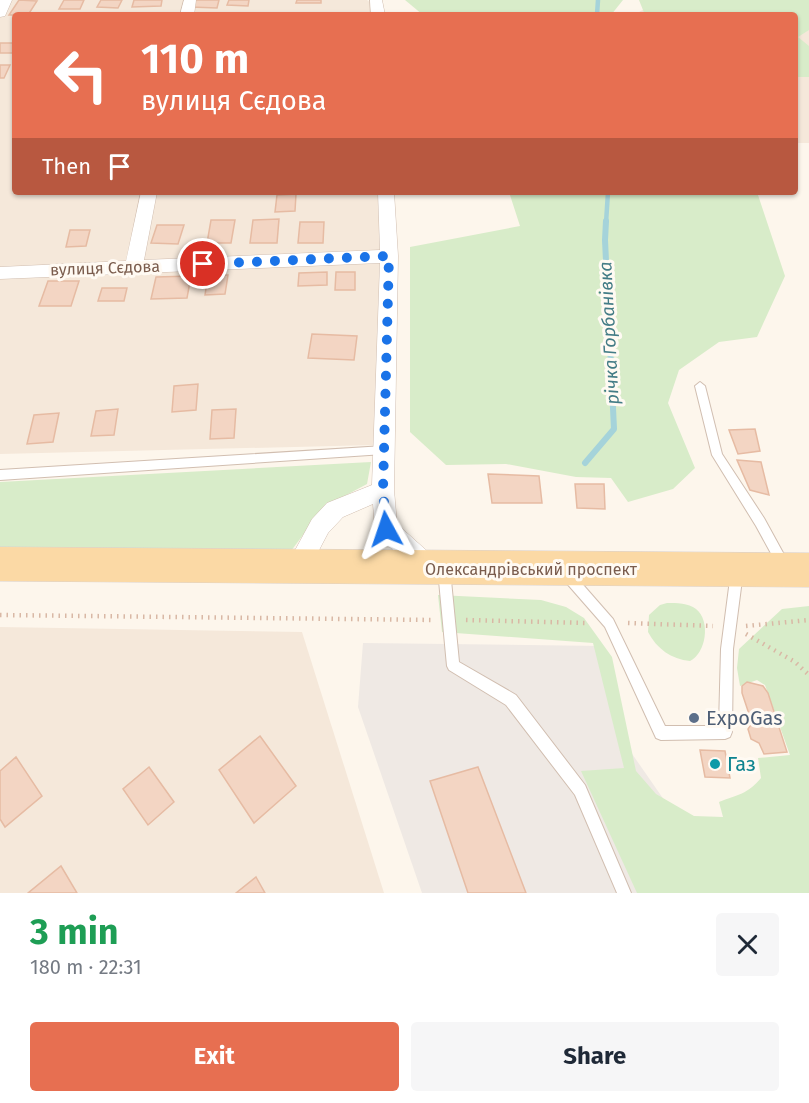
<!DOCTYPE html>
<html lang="en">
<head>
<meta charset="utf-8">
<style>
  body { margin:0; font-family:"Fira Sans",sans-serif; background:#f6f6f7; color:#1f2937; height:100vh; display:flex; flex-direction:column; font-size:22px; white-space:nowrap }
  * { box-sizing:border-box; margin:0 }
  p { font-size:20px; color:#747a83 }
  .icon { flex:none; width:33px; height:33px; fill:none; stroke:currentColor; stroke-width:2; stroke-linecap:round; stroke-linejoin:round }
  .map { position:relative; height:893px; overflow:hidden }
  .drawer { display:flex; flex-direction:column; background:#fff; flex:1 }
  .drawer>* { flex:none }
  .top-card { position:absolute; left:12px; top:12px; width:786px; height:183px; border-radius:6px; box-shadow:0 2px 4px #0004; background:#e76f51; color:#fff; overflow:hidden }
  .pin { position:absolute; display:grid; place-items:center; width:51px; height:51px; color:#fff; margin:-26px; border:3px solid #fff; border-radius:50%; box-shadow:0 2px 6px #0007 }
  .me { position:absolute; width:66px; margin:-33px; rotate:355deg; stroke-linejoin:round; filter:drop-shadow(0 0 4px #0008) }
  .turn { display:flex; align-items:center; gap:21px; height:126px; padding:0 30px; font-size:27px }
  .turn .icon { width:78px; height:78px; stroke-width:2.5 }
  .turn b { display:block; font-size:42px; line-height:51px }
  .then { display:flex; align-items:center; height:57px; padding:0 30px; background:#0003; gap:12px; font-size:22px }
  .round { display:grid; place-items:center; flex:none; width:63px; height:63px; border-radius:6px; background:#f6f6f7 }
  .overview { display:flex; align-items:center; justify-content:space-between; height:102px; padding:0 30px }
  h1 { font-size:36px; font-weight:700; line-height:45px; color:#1e9e55 }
  .action { display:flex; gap:12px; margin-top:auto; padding:12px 30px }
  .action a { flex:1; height:69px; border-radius:6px; background:#e76f51; color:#fff; font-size:24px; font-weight:700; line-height:69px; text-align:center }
  .action a+a { background:#f6f6f7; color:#1f2937 }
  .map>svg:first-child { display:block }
</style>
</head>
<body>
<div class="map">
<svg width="809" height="893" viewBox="0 0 809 893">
  <rect width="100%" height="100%" fill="#fdf6ec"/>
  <!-- residential -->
  <g fill="#f5e8da">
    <path d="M0 0H367L372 4V15H15V192H378L380 244 375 445 0 454Z"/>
    <path d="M809 0V143H795V15H634L656 2Z"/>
    <path d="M0 627 302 632 384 893H0Z"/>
  </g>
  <!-- industrial -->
  <path fill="#efe9e4" d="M363 643 602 646 628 748 685 830 715 893H422L358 707Z"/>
  <!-- green -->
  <g fill="#d8ecc9">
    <path d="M405 0H623L611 15H423Z"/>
    <path d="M639 0H809V30L798 37 809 46V77H795V15H645Z"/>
    <path d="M509 192H757L785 276 757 337 719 342 679 370 668 403 695 468 673 489 628 502 611 478 576 477 506 464 446 465 410 432V247L520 226Z"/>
    <path d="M371 462 367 484 324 507 291 551 0 547V482Z"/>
    <path d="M438 595 541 600 566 607 584 618 612 657 636 771 656 794 694 816 723 817 719 802C737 795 748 794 761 778L758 758 790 755 765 685 757 680 740 686 737 668 739 649 782 609 809 606V893H637L581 771 624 768 593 643 442 632Z"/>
    <path d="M667 603C677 603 688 603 696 609 711 621 706 653 690 661 671 659 657 649 648 632L649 615 660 605Z"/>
  </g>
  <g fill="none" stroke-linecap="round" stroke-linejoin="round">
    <!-- stream-far1 -->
    <g stroke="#a5d3da" stroke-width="4.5">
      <path d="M597 15 598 0"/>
      <path d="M606 223 608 192"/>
    </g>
    <!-- stream -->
    <path stroke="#a5d3da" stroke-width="6" d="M585 463 614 429 605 240 606 221"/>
  </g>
  <!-- building -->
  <g fill="#f3d5c3" stroke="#e6bba3" stroke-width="1.5">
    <path d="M19 0 37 1 28 15H9Z"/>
    <path d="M64 0H84L80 9H59Z"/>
    <path d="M101 0H122L118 8 97 7Z"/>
    <path d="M134 0H162L161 6 132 7Z"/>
    <path d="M194 0H219L217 8 191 7Z"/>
    <path d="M229 0H249L248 6 227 5Z"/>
    <path d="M297 0H321V3H296Z"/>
    <rect x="0" y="43" width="15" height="10"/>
    <path d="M0 65H10L4 78H0Z"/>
    <path d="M296 194 295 211 275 212 277 195Z"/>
    <path d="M279 219 277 243H250L253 220Z"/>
    <path d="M211 220H235L231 243H207Z"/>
    <path d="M300 222H324L323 243H298Z"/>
    <path d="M157 225H184L178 244 151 243Z"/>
    <path d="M70 230H90L86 246 66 247Z"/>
    <path d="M327 272V285L298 286 299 273Z"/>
    <path d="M336 272H355V290H335Z"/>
    <path d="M208 275H228L225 294 205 295Z"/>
    <path d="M191 276 187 298 151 299 156 277Z"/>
    <path d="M48 281H79L71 306H39Z"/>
    <path d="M102 288H127L124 301H98Z"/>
    <path d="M312 334 357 336 354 360 308 358Z"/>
    <path d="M198 384 196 410 172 412 174 386Z"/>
    <path d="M118 409 114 435 91 436 96 411Z"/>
    <path d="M236 409 234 438 210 439 212 410Z"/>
    <path d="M59 413 53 442 27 444 34 415Z"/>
    <path d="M755 429 760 451 738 454 729 430Z"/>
    <path d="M737 460 761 462 769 495 750 490Z"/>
    <path d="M488 474 539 476 542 503H492Z"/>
    <path d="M575 484H604L605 509 577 508Z"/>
    <path d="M747 682 763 686 768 693 787 752 764 754 759 743 751 739 748 729 752 723 742 693V686Z"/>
    <path d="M260 736 296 786 254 823 219 770Z"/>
    <path d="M700 750 725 751 730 778 705 777Z"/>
    <path d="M16 757 42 796 5 827 0 819V771Z"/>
    <path d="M149 767 174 802 148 825 123 789Z"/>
    <path d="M478 767 526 893H468L430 781Z"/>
    <path d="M61 866 77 893H28Z"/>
    <path d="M256 877 265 893H236Z"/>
  </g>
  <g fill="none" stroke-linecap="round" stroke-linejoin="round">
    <!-- lane casing -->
    <g stroke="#d1beb0" stroke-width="2">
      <g id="lane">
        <path d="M700 382 705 386 722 454 764 518 787 560 789 564 787 568 783 569 779 568 756 526 712 455 695 386Z"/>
        <path d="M384 446 388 447 389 450 388 453 384 454 0 480V470Z"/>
        <path d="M444 565 448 566 450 570 459 662 516 695 585 785 631 893H617L575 795 506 705 449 670 447 666 438 570 440 566Z"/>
        <path d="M737 567 741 568 743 572 733 649 732 732 730 737 725 739 661 740 656 738 605 627 563 579 561 575 563 571 567 570 571 571 613 619 665 726H719L721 649 731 572 733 568Z"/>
      </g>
    </g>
    <!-- street casing -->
    <g stroke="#d1beb0" stroke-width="1">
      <g id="street">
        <path d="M0 0H12L5 16 0 17Z"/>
        <path d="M184 0H196L194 15H180Z"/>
        <path d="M370 0H382L385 15H371Z"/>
        <path d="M141 192H157L144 260 380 250 378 192H394L398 256 394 490 397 524 437 560 441 568 437 576 429 579 421 576 378 536 375 529 373 504 343 517 328 533 306 575 298 578 290 575 286 567 312 519 327 503 372 485 380 263 0 279V267L126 261Z"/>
      </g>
    </g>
    <!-- primary casing -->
    <g stroke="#dad1cd" stroke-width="1">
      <path id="primary" d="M0 547 809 553V587L0 581Z"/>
    </g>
    <!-- path -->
    <g stroke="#d9b8a5" stroke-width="4.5" stroke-dasharray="1.5 5" stroke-linecap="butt">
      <path d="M0 615 434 620"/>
      <path d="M466 620 587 623"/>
      <path d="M628 623 713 626"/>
      <path d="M746 626 809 620"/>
      <path d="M746 634 795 662 809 675"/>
    </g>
    <!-- lane -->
    <use href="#lane" fill="#fff" fill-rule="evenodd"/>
    <!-- street -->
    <use href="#street" fill="#fff" fill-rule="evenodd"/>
    <!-- primary -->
    <use href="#primary" fill="#fbd9a5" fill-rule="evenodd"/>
  </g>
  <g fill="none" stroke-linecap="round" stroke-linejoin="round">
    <!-- route -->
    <path stroke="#1a73e8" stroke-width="10" stroke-dasharray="0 18" d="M203 264 389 256 383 490 386 529"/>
  </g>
  <!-- markers -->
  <circle fill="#5c6f8a" stroke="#fffaf3" stroke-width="2" cx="694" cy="718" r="6"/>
  <circle fill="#0f9aa8" stroke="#fffaf3" stroke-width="2" cx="715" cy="764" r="6"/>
  <g text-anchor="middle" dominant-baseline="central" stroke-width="6" stroke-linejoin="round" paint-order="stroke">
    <!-- street labels -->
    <g font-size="16" fill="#7a5c4d" stroke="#fffaf3">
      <text transform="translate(105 268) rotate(-2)">вулиця Сєдова</text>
      <text x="531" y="569">Олександрівський проспект</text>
    </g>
    <!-- water labels -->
    <g font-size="18" font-style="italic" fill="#437c86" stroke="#fffaf3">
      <text transform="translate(609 333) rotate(-93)">річка Горбанівка</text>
    </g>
    <!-- near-service labels -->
    <g font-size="20" fill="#4e5e75" stroke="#fffaf3" text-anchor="start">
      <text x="706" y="718">ExpoGas</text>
    </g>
    <!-- near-culture labels -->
    <g font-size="20" fill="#0d838f" stroke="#fffaf3" text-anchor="start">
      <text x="727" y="764">Газ</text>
    </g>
  </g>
</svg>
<div class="pin" style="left:203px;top:264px;background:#d93025"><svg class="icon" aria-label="arrive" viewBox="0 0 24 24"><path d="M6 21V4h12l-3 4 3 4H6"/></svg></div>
<svg class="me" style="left:386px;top:529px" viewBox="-20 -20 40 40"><path d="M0-17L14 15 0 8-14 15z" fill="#1a73e8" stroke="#fff" stroke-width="4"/></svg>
<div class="top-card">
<div class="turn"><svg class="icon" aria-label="left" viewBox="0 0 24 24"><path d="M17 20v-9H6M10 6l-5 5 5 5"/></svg><div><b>110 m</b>вулиця Сєдова</div></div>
<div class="then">Then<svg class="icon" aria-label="arrive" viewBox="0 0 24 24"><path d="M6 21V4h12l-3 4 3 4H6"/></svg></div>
</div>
</div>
<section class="drawer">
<div class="overview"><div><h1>3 min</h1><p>180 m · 22:31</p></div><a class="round"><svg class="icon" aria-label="close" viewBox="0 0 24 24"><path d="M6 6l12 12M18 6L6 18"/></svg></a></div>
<div class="action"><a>Exit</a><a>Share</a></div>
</section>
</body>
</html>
